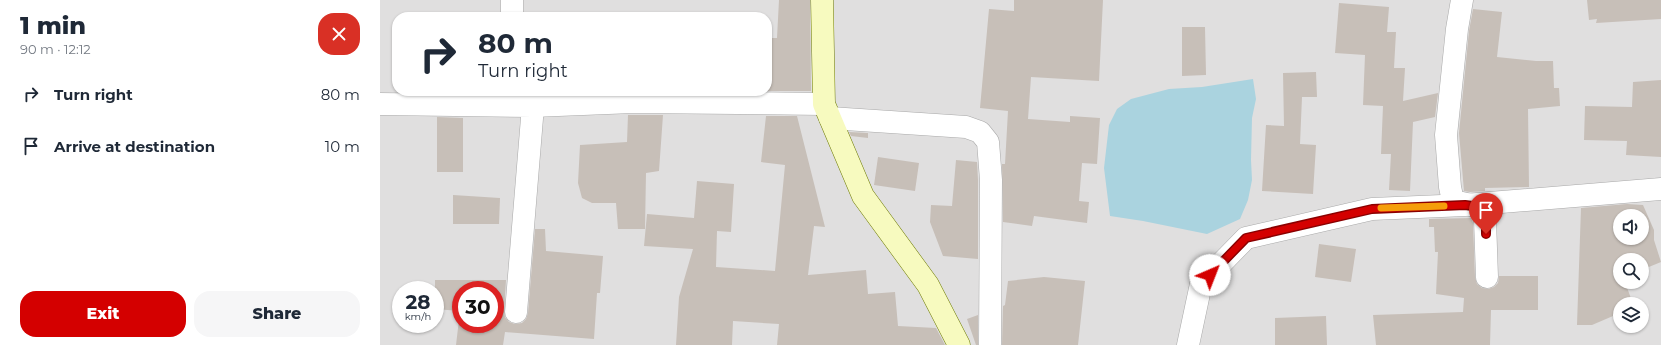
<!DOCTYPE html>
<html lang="en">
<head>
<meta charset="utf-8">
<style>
  body { margin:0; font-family:Montserrat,sans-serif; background:#f6f6f7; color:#1f2937; height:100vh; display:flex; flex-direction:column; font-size:15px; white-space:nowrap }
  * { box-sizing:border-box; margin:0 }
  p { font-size:13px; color:#747a83 }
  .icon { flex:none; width:22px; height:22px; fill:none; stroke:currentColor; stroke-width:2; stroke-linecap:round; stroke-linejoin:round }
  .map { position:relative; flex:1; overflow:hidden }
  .details { display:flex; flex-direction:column; background:#fff; width:380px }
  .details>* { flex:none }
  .guide { position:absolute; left:12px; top:12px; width:380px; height:84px; border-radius:16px; box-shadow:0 1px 3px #0004; background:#fff; color:#1f2937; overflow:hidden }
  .buttons { position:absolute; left:1233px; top:209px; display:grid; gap:8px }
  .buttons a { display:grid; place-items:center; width:36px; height:36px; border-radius:50%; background:#fff; box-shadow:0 1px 3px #0004; font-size:20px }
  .speed { position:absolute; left:12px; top:281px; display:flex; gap:8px; font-size:20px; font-weight:700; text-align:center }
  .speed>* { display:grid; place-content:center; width:52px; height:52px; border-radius:50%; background:#fff; box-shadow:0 1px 3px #0004; line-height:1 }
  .speed small { font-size:10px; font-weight:400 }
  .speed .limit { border:6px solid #d22; background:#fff; color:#111 }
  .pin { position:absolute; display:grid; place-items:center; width:34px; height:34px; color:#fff; margin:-41px -17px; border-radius:50% 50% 50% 0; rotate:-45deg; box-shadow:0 0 4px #0007 }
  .pin .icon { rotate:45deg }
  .me { position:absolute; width:44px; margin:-22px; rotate:44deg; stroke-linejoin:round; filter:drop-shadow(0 0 3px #0008) }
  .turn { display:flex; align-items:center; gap:14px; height:84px; padding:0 20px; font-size:18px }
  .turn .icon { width:52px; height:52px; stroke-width:2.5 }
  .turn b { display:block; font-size:28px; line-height:34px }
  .round { display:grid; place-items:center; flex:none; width:42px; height:42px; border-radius:16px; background:#f6f6f7 }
  .head { display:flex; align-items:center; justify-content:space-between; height:68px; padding:0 20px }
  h1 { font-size:24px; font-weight:800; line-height:30px }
  .cta { display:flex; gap:8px; margin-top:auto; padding:8px 20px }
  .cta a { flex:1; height:46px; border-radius:16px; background:#d40000; color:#fff; font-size:16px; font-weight:800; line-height:46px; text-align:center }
  .cta a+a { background:#f6f6f7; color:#1f2937 }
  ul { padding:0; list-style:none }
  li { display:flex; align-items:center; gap:12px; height:52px; padding:0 20px }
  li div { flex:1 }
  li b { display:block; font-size:15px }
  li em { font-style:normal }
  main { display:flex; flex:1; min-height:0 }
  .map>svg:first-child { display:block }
</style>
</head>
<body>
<main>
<section class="details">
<div class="head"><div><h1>1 min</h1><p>90 m · 12:12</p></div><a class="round" style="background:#d93025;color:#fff"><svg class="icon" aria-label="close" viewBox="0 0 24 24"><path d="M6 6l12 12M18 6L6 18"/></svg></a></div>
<ul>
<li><svg class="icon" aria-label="right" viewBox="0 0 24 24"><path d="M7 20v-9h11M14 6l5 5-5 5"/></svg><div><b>Turn right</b></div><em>80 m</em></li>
<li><svg class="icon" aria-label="arrive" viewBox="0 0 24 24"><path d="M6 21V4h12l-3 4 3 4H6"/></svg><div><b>Arrive at destination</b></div><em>10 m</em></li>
</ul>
<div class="cta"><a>Exit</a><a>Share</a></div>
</section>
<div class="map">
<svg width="1281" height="345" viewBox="0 0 1281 345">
  <rect width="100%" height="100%" fill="#f2efe9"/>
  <!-- residential -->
  <path fill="#e0dfdf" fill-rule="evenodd" d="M0 0H1281V345H0ZM17 17H387V91H17ZM1240 216H1262V238H1240ZM1240 260H1262V282H1240ZM21 290H55V324H21ZM81 290H115V324H81ZM1240 304H1262V326H1240Z"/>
  <!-- water -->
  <path fill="#aad3df" d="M873 79 876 99 872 118 871 160 872 180 868 200 860 219 827 234 763 221 730 216 724 168 729 125 737 109 751 99 789 89 822 87Z"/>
  <!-- building -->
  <g fill="#c7bfb8" fill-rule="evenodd">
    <path d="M399 0H430L431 91H387V38H397Z"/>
    <path d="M634 0H723L719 81 651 77 648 119 690 122V116L720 118 717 164 702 163 699 201 709 202 707 223 654 216 652 226 623 222 622 164H625L628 111 600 108 609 9 634 11Z"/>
    <path d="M1207 0H1281V19L1216 23 1217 19 1209 20Z"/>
    <path d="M959 3 1009 7 1007 32H1016L1014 68H1025L1023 101 1058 93 1055 117 1033 122 1030 191 1009 190 1011 154H1001L1003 106 983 105 985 55 955 53Z"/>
    <path d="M1093 9 1122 12 1117 57 1156 61H1173L1174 88H1179L1180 106 1148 109 1149 187 1105 188V191L1090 192 1084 191 1079 133 1089 31Z"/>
    <path d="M802 27H825L826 75 802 76Z"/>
    <path d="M936 72 937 97H922L920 144 936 145 933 194 882 191 886 125 904 126 903 73Z"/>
    <path d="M1281 80V157L1246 155 1247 141 1204 140 1205 106 1252 107 1253 82Z"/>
    <path d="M58 91H84V93L57 92Z"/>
    <path d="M248 115H283L279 171 266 173 265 229H238L236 203H212L202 198 198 183 200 145 247 142Z"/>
    <path d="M386 116H417L445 227 434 226 428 275 486 270 488 294 515 292 518 326 556 328 565 345H397L399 324 353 321 352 345H296L299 297 313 249 264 246 267 214 314 218 317 181 354 184 351 232 337 231 336 267 395 271 405 165 381 162Z"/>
    <path d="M57 117 83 118V172H57Z"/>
    <path d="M469 132 488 133V138L471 136Z"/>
    <path d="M498 157 539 163 535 191 494 185Z"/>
    <path d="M576 160 597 162 598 180V259L563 256 550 222 551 205 572 206Z"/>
    <path d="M73 195 120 198 119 224H73Z"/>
    <path d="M1247 204 1263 205 1274 230V240L1281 262 1264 269H1262V260H1240V282H1245L1253 304H1240V313L1212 325H1197L1201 208ZM1240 216H1262V238H1240Z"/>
    <path d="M1091 218 1093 223 1095 277 1097 284 1102 288 1108 289 1114 287 1118 283 1119 276H1158V310H1111L1110 345H996L993 315 1083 312 1084 298 1056 294 1058 252H1055L1054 227H1049V219Z"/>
    <path d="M155 229H165L166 251 223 256 220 293H217L214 339 125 332 123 345H76L80 311 55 309V280H126L124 311 125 317 129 322 135 324 142 323 146 319 148 313ZM81 290H115V324H81Z"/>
    <path d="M939 244 976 249 971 282 935 277Z"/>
    <path d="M664 277 705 281 698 345H622L623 306 625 305 628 281Z"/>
    <path d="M598 315V345H596L587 319Z"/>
    <path d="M946 316 947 345H895V318Z"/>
  </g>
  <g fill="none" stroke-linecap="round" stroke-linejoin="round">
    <!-- minor casing -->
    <g stroke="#a9a9a9" stroke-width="23">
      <g id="minor">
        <path d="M132 0V17"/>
        <path d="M1082 0 1077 29 1066 135 1070 187 1073 201 1100 207 1105 220 1107 277"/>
        <path d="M140 98 153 106 253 102 444 104"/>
        <path d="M0 104 153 106 136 312"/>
        <path d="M450 118 586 127 600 132 608 142 611 180 610 345"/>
        <path d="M808 345 821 284 866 238 992 209 1085 205 1281 189"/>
      </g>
    </g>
    <!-- secondary casing -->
    <g stroke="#707d05" stroke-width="23">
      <path id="secondary" d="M442 0 444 104 483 196 548 285 579 345"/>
    </g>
    <!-- minor -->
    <use href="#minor" stroke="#fff" stroke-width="22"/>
    <!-- secondary -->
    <use href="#secondary" stroke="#f7fabf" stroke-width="22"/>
  </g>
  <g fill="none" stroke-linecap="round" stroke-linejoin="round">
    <!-- route casing -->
    <g stroke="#8a0000" stroke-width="10">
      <path id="route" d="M830 275 866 238 992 209 1085 205 1100 207 1106 220V234"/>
    </g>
    <!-- route -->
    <use href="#route" stroke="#d40000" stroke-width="7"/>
    <!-- slow -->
    <path stroke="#f59e0b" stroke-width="7" d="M1001 208 1064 206"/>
  </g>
</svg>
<div class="buttons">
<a><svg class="icon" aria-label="sound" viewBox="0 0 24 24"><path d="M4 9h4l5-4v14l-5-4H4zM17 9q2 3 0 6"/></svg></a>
<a><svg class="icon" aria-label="search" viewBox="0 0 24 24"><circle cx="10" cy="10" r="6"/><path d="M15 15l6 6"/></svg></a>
<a><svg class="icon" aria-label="layers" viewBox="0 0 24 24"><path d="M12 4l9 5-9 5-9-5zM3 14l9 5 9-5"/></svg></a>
</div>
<div class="speed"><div>28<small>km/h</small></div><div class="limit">30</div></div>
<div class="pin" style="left:1106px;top:234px;background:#d93025"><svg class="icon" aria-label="arrive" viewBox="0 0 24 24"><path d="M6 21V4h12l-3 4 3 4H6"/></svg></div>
<svg class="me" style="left:830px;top:275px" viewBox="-20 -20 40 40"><circle r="19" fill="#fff"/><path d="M0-13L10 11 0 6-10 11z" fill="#d40000"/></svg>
<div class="guide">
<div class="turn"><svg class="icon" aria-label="right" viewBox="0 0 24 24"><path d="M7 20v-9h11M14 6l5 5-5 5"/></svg><div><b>80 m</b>Turn right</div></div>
</div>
</div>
</main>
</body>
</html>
